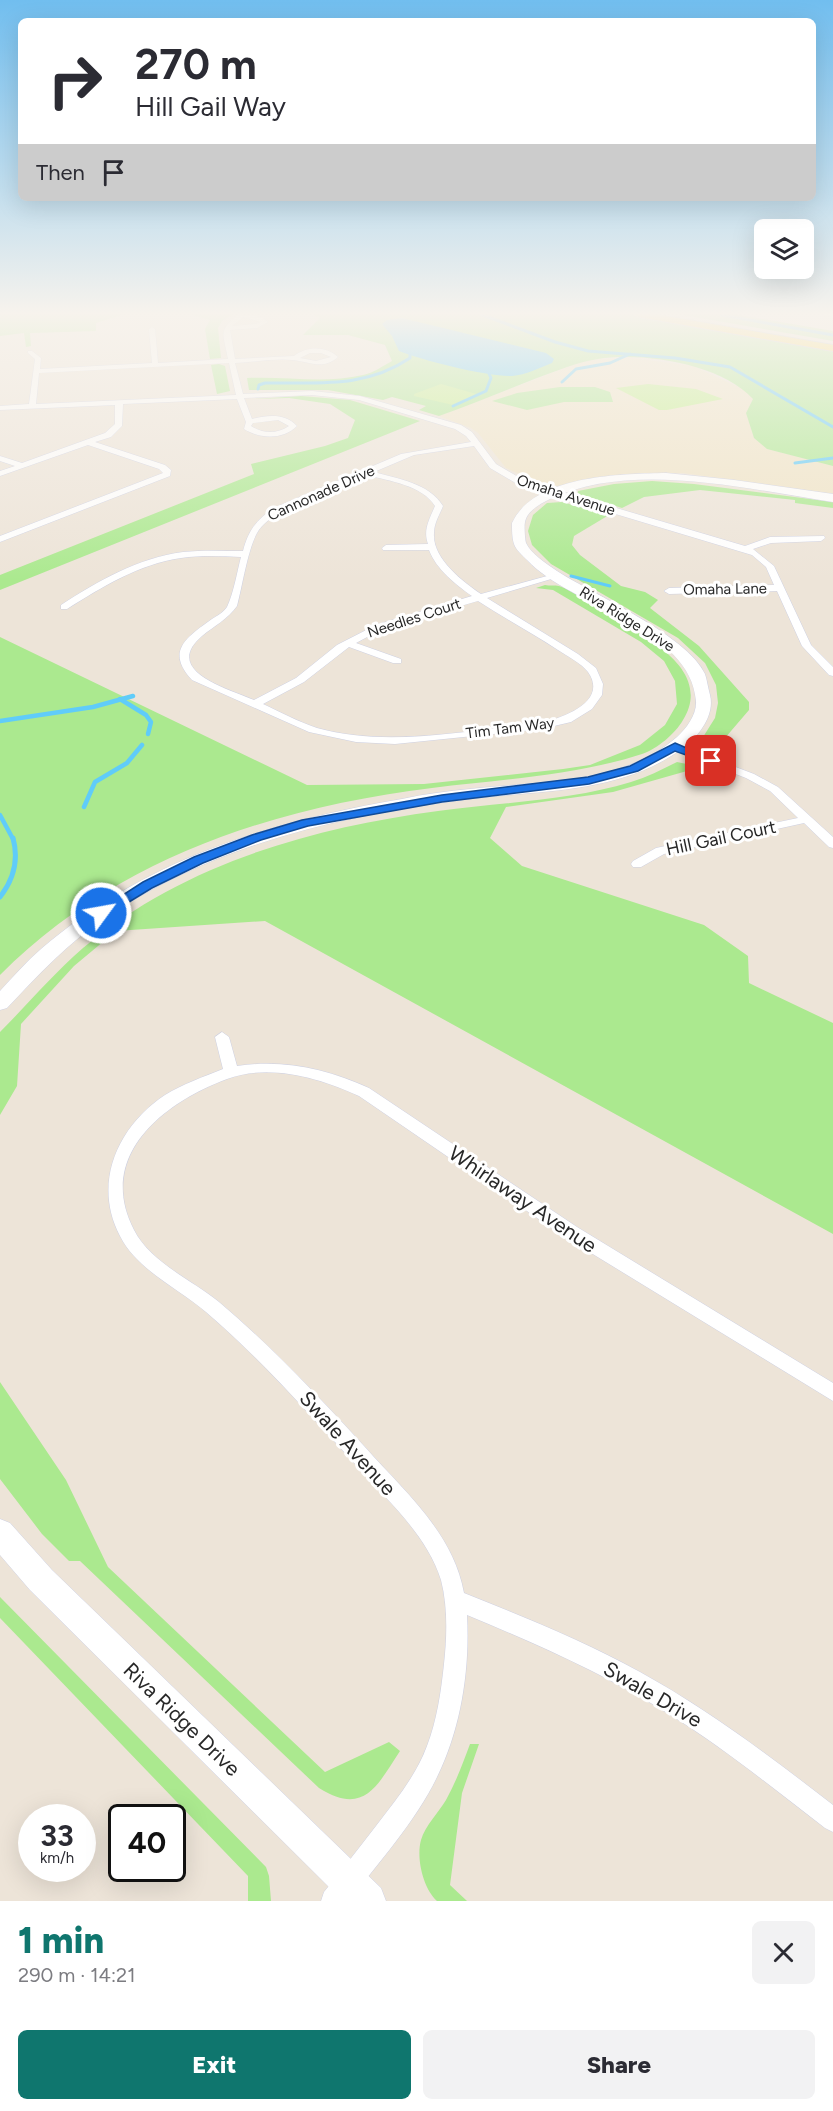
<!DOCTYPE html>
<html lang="en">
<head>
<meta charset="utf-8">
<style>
  body { margin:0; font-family:Figtree,sans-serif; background:#f2f2f3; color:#2b2b33; height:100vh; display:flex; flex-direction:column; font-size:22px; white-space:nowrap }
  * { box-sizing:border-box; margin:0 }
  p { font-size:20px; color:#7c7c81 }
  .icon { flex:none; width:33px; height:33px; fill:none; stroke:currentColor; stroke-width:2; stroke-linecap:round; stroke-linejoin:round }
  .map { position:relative; height:1901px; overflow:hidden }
  .drawer { display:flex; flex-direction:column; background:#fff; flex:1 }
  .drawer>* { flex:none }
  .guide { position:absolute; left:18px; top:18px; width:798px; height:183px; border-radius:9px; box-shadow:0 6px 24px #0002; background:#fff; color:#2b2b33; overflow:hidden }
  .fabs { position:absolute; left:754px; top:219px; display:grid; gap:12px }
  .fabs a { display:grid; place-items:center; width:60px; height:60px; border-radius:9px; background:#fff; box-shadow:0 6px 24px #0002; font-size:30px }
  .speed { position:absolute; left:18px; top:1804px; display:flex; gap:12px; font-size:30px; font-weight:700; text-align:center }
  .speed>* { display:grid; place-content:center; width:78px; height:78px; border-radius:50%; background:#fff; box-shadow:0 6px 24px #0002; line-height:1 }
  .speed small { font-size:15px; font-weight:400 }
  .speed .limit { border:3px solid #111; border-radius:9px; background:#fff; color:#111 }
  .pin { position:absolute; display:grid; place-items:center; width:51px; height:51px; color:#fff; margin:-26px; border-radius:12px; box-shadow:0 3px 9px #0006 }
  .me { position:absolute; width:66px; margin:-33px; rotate:58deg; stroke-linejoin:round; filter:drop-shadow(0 0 4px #0008) }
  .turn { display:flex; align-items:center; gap:21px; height:126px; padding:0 18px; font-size:27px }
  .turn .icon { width:78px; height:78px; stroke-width:2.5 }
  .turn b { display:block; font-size:42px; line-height:51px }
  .then { display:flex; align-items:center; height:57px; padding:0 18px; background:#0003; gap:12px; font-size:22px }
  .round { display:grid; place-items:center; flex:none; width:63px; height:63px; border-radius:9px; background:#f2f2f3 }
  .headline { display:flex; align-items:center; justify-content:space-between; height:102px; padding:0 18px }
  h1 { font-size:36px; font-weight:800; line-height:45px; color:#0f766e }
  .button { display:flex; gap:12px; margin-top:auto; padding:12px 18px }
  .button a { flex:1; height:69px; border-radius:9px; background:#0f766e; color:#fff; font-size:24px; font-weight:800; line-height:69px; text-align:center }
  .button a+a { background:#f2f2f3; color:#2b2b33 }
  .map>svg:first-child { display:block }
</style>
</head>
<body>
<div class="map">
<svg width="833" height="1901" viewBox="0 0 833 1901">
  <rect width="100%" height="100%" fill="#ede4d8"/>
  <!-- education -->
  <path fill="#f0e4c6" d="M632 358 693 366 745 390 753 399 746 413 754 438 767 449 833 466V494L683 473 625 474 589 479 558 486 542 484 506 468 478 433 471 428 439 416 578 363 600 359Z"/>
  <!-- green -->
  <g fill="#abe98f">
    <path d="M0 314H125L96 323V331L30 333 31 346 26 347 24 333 0 336Z"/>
    <path d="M189 314H234L222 321 218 328 221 358 210 359 205 329 210 320Z"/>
    <path d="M312 314H631L833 349V466L767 449 754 438 746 413 753 399C721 364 644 352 598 359 577 362 557 371 537 378 504 391 472 404 439 416L419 410 426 406 392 397 383 400 328 390H249L247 378C286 376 324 384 363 375 373 373 383 366 392 361L385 345 348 335H303L320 318Z"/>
    <path d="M687 314H734L833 331V341L683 315Z"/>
    <path d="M219 364 225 366 230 391 217 394 211 365Z"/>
    <path d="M560 387H595L610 392 613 402H564L527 410 492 401 517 393Z"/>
    <path d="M301 396 350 400 420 421 0 590V575L254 474 251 464 325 446 348 438 355 420 330 404 289 398 252 399Z"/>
    <path d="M652 481 694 484 833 502V508L795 503V500L700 490 644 497 622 508 578 494V491L614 484Z"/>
    <path d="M562 502 609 515 574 536 572 545 580 555 621 586 645 592 658 600 650 608 699 646 749 702V710L713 752 698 745 715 718 718 703 716 685 705 663 678 638 551 564 532 545 528 531 533 515 547 503Z"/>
    <path d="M545 585C549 586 555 585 559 586 573 590 592 606 605 613 640 634 715 668 683 720 675 734 657 749 642 754 574 776 503 779 432 788 272 808 117 858 0 975V637L307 785 424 784 563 769 590 765 640 745 665 725 677 704 675 681 664 661 641 642 553 590 536 588Z"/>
    <path d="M677 762 701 767 613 792 506 807 490 838 522 866 704 925 748 956 749 983 833 1023V1234L265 921 116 931 74 966 21 1024 17 1086 0 1115V1032C28 1004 53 974 83 948 183 864 311 828 438 811 502 802 569 801 631 782 647 777 661 770 677 762Z"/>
    <path d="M0 1382 66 1480 108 1567 325 1772 389 1742 400 1751C378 1784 365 1817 319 1788L80 1561H69L42 1534 0 1479Z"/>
    <path d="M0 1597 266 1867 269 1876 271 1901H248V1876L0 1618Z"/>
    <path d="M470 1744H479L462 1793 450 1885 467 1901H437C423 1888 416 1858 421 1840 425 1826 439 1812 446 1800 456 1782 463 1763 470 1744Z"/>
  </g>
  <!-- pitch -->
  <g fill="#c2f189">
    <path d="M441 384 480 395 453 405 414 396V394Z"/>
    <path d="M648 384 696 389 723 399 667 410H659L616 388Z"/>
  </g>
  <!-- water -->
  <path fill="#60ccf9" d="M402 318 546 353 554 359 552 363C539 368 526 375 512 376 488 377 421 360 399 351L392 336 382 324 387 320Z"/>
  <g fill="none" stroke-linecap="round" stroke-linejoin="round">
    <!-- stream-far2 -->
    <g stroke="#60ccf9" stroke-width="3">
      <path d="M480 314 555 342 588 351 675 358 730 367 833 427"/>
      <path d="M722 315 833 335"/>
      <path d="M562 382 576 369 610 363 630 354"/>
      <path d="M258 389 259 385 265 383C318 382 364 389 410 358V347"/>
      <path d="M453 406 486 391 491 378 487 369"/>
      <path d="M795 463 833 458"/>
      <path d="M571 576 610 586"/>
    </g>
    <!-- stream-far1 -->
    <g stroke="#60ccf9" stroke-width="4.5">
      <path d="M120 699 146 715 151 722 148 734"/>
      <path d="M0 721 93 707 133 696"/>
      <path d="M84 807 95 782 127 763 142 745"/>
      <path d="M0 815 13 839"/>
    </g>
    <!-- stream -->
    <path stroke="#60ccf9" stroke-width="5" d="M0 897C14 879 19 860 13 838"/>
    <!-- street casing -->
    <g stroke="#ced1e3" stroke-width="1">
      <g id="street">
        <path d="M238 314 261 317 268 322 257 328 230 330 235 359 294 356C307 346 326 346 338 357 323 370 310 362 293 360 275 358 254 362 235 363L243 394 312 391 360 396 461 425 472 432 496 464 525 481 745 546 770 537 824 536 825 538 821 541 771 543 753 549 774 566 811 645 833 667V676L829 675 802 646 777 591 669 594 664 591 669 588 774 585 766 567 752 555 519 485 490 468 474 446 414 455 374 472C398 479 429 483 443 506 440 514 434 523 434 533 432 558 462 581 481 594L558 573V577L487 598 578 654 596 668 603 684 602 695 592 709 571 722 541 729 395 744 356 742 309 732 192 680C165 651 187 637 212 619 217 616 224 612 227 607 234 592 237 572 241 557 221 556 201 555 181 558 139 564 102 587 67 609H61V605C98 581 138 558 183 552 203 550 223 551 243 551 248 531 256 520 274 508L401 454 471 442 466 436 455 429 359 400 312 395 244 398 252 419C268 415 285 413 297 426 283 440 260 439 244 429L246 422 237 399 123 404 122 426 111 437 95 442 165 465 171 470 170 476 0 542V536L163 473 159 469 88 445 0 476V471L15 466 0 461V456L22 463 105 433 115 424V405L0 410V406L29 404 35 359 28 353V351H32L41 358 40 369 152 363 149 329 152 327 155 329 158 363 228 359C223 332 218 332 238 314ZM243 317 261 322 256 324 232 326ZM321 353 331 357 316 361 300 358 310 353ZM229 363 236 395 36 404 39 373ZM278 420 289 426C277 434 263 434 251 426L253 423ZM367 475C389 481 422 485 435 506 429 520 423 530 428 544L386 545 382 548 383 550H429C436 569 456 585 472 596L376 625 337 645 296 678 254 700C229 689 161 671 202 636 214 626 228 619 237 606 242 587 248 549 257 533 270 508 340 486 367 475ZM478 601C504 618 532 633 558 650 567 656 581 663 588 672 609 702 562 718 541 723 469 730 388 748 317 728 299 722 280 712 263 704L304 682 349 647 393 663H401V659L356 643 382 629Z"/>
        <path d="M821 314H833V317Z"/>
        <path d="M675 744 754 774 778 787 833 837V848L829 847 804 823 664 854 641 867H633L631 864 633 861 656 848 798 818 770 791 746 778 671 749V745Z"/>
        <path d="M222 1032 229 1037 237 1066C284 1059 327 1069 369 1088L577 1227 833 1383V1401L565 1237 359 1096C320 1078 269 1063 227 1079 165 1102 95 1155 134 1230 150 1262 192 1280 219 1302 271 1346 318 1396 364 1446 403 1490 453 1532 464 1593 524 1617 584 1641 640 1672 709 1710 771 1757 833 1805V1832L825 1828C774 1789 724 1748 669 1714 605 1674 537 1644 467 1615 470 1670 461 1728 437 1777 416 1821 378 1863 349 1901H321L324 1892C342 1870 359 1848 376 1826 395 1801 416 1776 427 1746 437 1720 441 1692 444 1664 447 1637 448 1607 441 1580 427 1535 387 1500 357 1466 308 1413 261 1359 206 1312 178 1288 137 1270 120 1236 92 1183 118 1126 165 1095 183 1084 203 1077 223 1069L215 1037Z"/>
      </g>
    </g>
    <!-- secondary casing -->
    <g stroke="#ced1e3" stroke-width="1">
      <g id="secondary">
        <path d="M666 473 734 480 833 494V502C746 489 632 460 550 499 540 504 527 511 525 522 524 526 525 539 526 543 531 554 547 564 557 571 594 595 687 635 705 674 707 680 708 688 710 695 715 715 699 736 683 748 621 794 541 790 468 799 342 815 212 845 105 918 68 943 38 975 7 1008L0 1010V991C13 977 26 962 41 949 90 907 148 873 208 850 271 826 336 810 402 799 425 794 448 791 470 789 539 781 621 786 677 737 687 728 697 714 696 701 691 628 571 607 527 560 523 556 516 550 514 544 512 538 512 529 512 523 534 475 621 474 666 473Z"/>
        <path d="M0 1519 10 1523 52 1570 381 1888 386 1901H343L30 1590 0 1555Z"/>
      </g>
    </g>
    <!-- primary casing -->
    <g stroke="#c7c7c7" stroke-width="2">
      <path id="primary" d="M634 314H654L833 345V351L639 317Z"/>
    </g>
    <!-- street -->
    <use href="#street" fill="#fff" fill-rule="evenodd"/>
    <!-- secondary -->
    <use href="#secondary" fill="#fff" fill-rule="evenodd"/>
    <!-- primary -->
    <use href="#primary" fill="#fdd94c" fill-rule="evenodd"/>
  </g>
  <!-- sky -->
  <linearGradient id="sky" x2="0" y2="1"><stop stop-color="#71beef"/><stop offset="0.54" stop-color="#f7f3ed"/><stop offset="1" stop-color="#f7f3ed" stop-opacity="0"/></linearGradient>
  <rect width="833" height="580" fill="url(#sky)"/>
  <!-- route -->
  <path fill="#1a73e8" stroke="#114b97" stroke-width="1.5" d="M675 743 717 761 711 764 675 751 638 771 589 784 442 802 308 826 261 840 203 863 152 888 106 916 101 917 95 913 143 882 194 857 252 835 302 820 442 795 588 777 630 766Z"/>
  <g text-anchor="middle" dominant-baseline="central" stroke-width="6" stroke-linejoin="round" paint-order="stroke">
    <!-- far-street labels -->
    <g font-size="15" fill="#282828" stroke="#fff">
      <text transform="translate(321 493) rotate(-24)">Cannonade Drive</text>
      <text transform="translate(566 495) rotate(18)">Omaha Avenue</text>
      <text transform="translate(725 589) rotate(-1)">Omaha Lane</text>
      <text transform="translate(414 618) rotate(-18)">Needles Court</text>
      <text transform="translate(627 619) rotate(32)">Riva Ridge Drive</text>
      <text transform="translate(510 728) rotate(-7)">Tim Tam Way</text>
    </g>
    <!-- street labels -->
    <g font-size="18" fill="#282828" stroke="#fff">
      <text transform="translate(721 838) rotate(-12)">Hill Gail Court</text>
    </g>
    <!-- near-street labels -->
    <g font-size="21" fill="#282828" stroke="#fff">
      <text transform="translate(523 1199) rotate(34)">Whirlaway Avenue</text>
      <text transform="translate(348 1443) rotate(48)">Swale Avenue</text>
      <text transform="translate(653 1694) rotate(30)">Swale Drive</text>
      <text transform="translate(182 1719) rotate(44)">Riva Ridge Drive</text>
    </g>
  </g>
</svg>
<div class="fabs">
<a><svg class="icon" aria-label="layers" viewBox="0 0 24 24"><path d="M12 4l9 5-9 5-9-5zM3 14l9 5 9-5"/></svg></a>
</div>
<div class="speed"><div>33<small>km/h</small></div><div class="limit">40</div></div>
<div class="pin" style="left:711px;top:761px;background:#d93025"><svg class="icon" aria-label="arrive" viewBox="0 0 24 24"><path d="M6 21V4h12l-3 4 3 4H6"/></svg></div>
<svg class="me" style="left:101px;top:913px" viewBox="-20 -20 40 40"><circle r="17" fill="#1a73e8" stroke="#fff" stroke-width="3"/><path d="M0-11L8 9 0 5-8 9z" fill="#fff"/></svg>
<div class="guide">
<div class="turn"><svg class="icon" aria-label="right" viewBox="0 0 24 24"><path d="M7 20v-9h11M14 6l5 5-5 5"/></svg><div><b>270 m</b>Hill Gail Way</div></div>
<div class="then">Then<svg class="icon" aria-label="arrive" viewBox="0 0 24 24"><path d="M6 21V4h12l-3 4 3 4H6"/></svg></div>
</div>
</div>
<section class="drawer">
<div class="headline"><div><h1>1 min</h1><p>290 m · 14:21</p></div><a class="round"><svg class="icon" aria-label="close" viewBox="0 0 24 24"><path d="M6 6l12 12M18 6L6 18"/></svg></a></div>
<div class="button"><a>Exit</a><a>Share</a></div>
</section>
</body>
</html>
